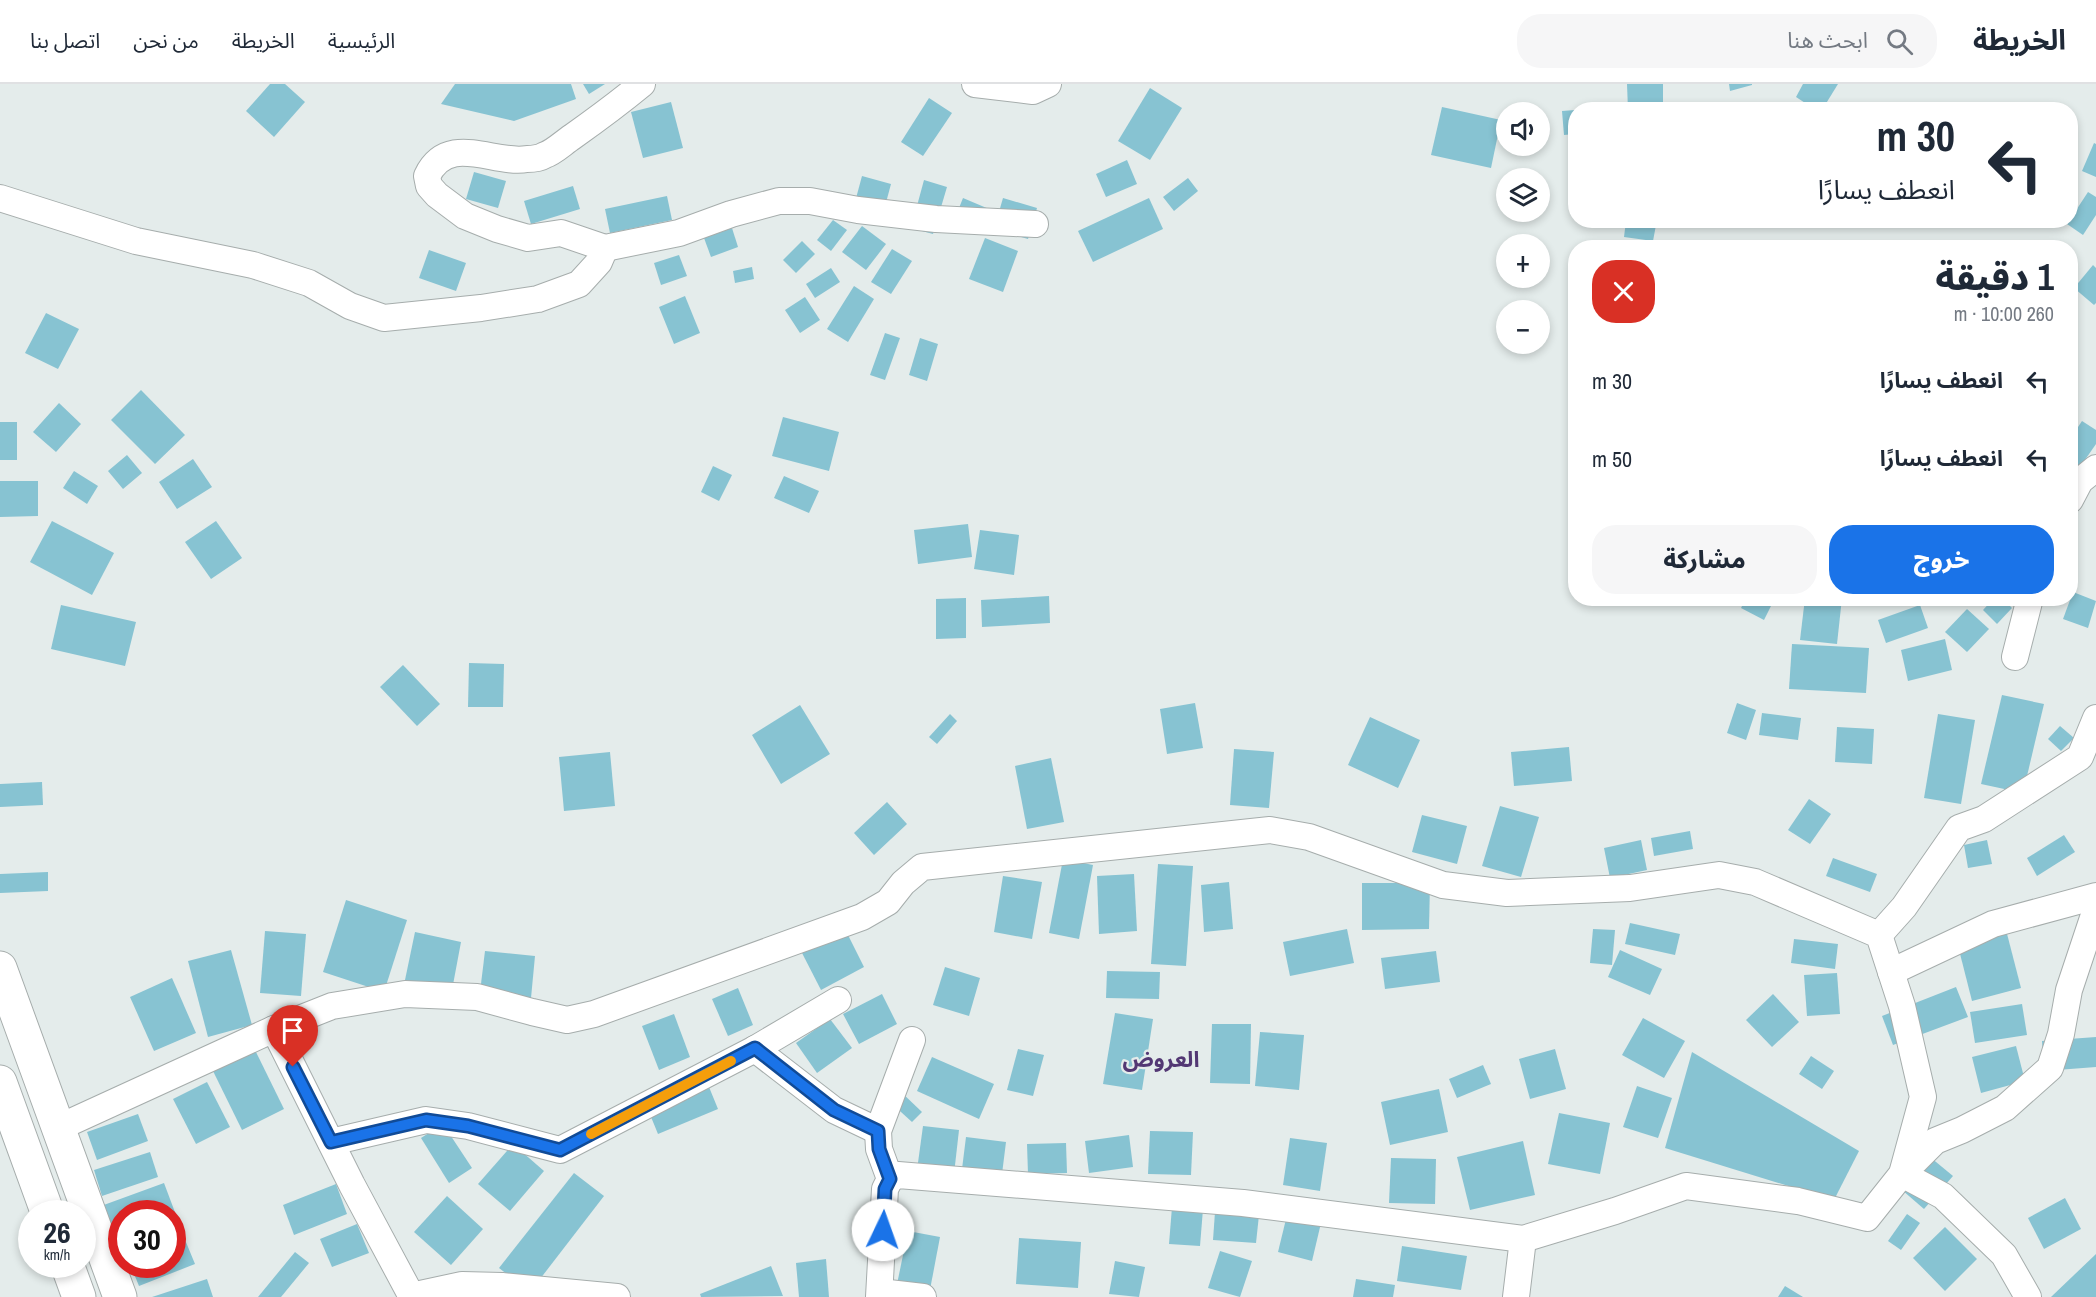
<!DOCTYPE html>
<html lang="ar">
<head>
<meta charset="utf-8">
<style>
  body { margin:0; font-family:"Archivo Narrow","Noto Sans Arabic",sans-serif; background:#f6f6f7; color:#1f2937; direction:rtl; height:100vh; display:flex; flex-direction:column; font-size:22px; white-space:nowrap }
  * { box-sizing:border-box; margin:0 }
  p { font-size:20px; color:#747a83 }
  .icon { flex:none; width:33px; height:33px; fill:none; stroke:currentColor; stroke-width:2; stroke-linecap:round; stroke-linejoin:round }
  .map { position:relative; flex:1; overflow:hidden; direction:ltr }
  .side { position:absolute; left:1568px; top:156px; width:510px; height:366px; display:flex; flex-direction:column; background:#fff; border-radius:24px; box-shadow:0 3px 9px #0003; direction:rtl }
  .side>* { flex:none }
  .top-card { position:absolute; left:1568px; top:18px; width:510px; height:126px; border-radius:24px; box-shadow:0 3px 9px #0003; direction:rtl; background:#fff; color:#1f2937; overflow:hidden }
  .fabs { position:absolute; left:1496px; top:18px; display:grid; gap:12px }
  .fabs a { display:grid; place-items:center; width:54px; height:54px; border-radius:50%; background:#fff; box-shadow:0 3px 9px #0003; font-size:30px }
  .speed { position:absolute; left:18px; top:1116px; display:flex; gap:12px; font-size:30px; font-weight:700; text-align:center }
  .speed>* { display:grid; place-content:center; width:78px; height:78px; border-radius:50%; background:#fff; box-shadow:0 3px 9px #0003; line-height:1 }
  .speed small { font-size:15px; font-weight:400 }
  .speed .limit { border:9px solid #d22; background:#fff; color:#111 }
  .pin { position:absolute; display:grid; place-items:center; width:51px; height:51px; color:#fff; margin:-62px -26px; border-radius:50% 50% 50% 0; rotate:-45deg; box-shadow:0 0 6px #0007 }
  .pin .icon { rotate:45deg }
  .me { position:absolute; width:66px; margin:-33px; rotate:3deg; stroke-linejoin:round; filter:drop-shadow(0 0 4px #0008) }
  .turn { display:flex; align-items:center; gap:21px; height:126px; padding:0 24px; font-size:27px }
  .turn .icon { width:78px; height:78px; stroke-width:2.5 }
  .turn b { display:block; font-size:42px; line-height:51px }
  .round { display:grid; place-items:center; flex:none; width:63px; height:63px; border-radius:24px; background:#f6f6f7 }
  .headline { display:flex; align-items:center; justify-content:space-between; height:102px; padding:0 24px }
  h1 { font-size:36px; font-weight:800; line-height:45px }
  .cta { display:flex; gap:12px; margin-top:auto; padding:12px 24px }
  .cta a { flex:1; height:69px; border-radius:24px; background:#1a73e8; color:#fff; font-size:24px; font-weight:800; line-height:69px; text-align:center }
  .cta a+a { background:#f6f6f7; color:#1f2937 }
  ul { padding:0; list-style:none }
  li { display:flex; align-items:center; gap:18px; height:78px; padding:0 24px }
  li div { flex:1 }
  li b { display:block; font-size:22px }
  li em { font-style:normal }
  header { display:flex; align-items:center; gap:36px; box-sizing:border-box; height:84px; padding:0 30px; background:#fff; border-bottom:2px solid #e0e1e3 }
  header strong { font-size:28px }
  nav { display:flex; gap:33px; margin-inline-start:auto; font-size:21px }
  .search { width:420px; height:54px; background:#f6f6f7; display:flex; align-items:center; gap:15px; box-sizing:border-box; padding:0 21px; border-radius:24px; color:#747a83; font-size:22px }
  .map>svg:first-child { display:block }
</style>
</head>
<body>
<header>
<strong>الخريطة</strong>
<div class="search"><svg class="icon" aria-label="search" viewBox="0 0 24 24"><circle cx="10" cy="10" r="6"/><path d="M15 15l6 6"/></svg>ابحث هنا</div>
<nav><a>الرئيسية</a><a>الخريطة</a><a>من نحن</a><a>اتصل بنا</a></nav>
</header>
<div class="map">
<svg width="2096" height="1213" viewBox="0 0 2096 1213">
  <rect width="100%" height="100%" fill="#e4eceb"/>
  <!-- building -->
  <g fill="#87c3d2">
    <path d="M270 0H285L305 18 274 53 246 27Z"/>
    <path d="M455 0H571L576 15 514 37 441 20Z"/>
    <path d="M583 0H605L589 10Z"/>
    <path d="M1627 0H1663V25L1628 26Z"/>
    <path d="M1729 0H1752V1L1730 7Z"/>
    <path d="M1803 0H1838L1822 26H1816L1796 13Z"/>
    <path d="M1150 4 1182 24 1150 76 1118 57Z"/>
    <path d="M929 14 952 29 923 72 901 58Z"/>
    <path d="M671 18 683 64 643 74 631 28Z"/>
    <path d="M1442 23 1501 36 1491 84 1431 71Z"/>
    <path d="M1575 26V50L1564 51 1562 27Z"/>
    <path d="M2094 59 2096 60V93L2082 87Z"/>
    <path d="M1127 76 1137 100 1106 113 1096 90Z"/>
    <path d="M474 88 506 97 498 124 466 115Z"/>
    <path d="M862 92 891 100 884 126 855 118Z"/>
    <path d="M1188 94 1198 107 1174 127 1163 113Z"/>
    <path d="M924 96 947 103 933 150 911 144Z"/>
    <path d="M573 102 580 125 531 140 524 117Z"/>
    <path d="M2088 108 2096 113V131L2083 151 2067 140Z"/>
    <path d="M667 112 672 136 610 149 605 125Z"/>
    <path d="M963 114 989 125 979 149 953 139Z"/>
    <path d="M1003 114 1037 124 1028 155 994 145Z"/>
    <path d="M1149 114 1163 145 1093 178 1078 147Z"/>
    <path d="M833 136 847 146 831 167 817 156Z"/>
    <path d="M1626 137 1656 141 1653 157 1624 153Z"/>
    <path d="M862 142 886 160 866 186 842 168Z"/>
    <path d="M732 144 738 163 711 173 704 154Z"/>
    <path d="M985 154 1018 167 1003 208 969 195Z"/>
    <path d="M802 157 815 170 796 189 783 176Z"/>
    <path d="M892 165 912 177 891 210 871 198Z"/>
    <path d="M429 166 466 179 456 207 419 194Z"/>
    <path d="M679 171 687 192 661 201 654 179Z"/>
    <path d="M2093 181 2096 184V219L2094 221 2074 204Z"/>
    <path d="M752 183 754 195 735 199 733 187Z"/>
    <path d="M831 184 840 198 815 214 806 200Z"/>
    <path d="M854 202 874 215 848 258 827 245Z"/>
    <path d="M685 212 700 249 674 260 659 223Z"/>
    <path d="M805 213 820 236 800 249 785 226Z"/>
    <path d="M46 229 79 245 58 285 25 269Z"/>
    <path d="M885 249 900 254 885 296 870 291Z"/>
    <path d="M920 254 938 260 927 297 909 291Z"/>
    <path d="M141 306 185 351 155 380 111 336Z"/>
    <path d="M59 319 81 340 56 368 33 348Z"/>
    <path d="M783 333 839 348 829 387 772 372Z"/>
    <path d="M2082 337 2096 346V360L2080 383 2070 376V355Z"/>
    <rect x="0" y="338" width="17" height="38"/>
    <path d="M127 371 142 389 123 405 108 387Z"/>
    <path d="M193 375 212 403 177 425 159 398Z"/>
    <path d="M713 382 732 391 719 417 701 408Z"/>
    <path d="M74 387 98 402 87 420 63 404Z"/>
    <path d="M784 392 819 407 809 429 774 414Z"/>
    <path d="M0 397H38V432L0 433Z"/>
    <path d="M52 437 114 469 92 511 30 478Z"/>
    <path d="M216 437 242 474 211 495 185 458Z"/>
    <path d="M968 440 972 473 918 480 914 446Z"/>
    <path d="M980 446 1019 451 1014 491 974 485Z"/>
    <path d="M2073 508 2096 517 2088 544 2063 535Z"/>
    <path d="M1049 512 1050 539 982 543 981 516Z"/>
    <path d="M966 514V554L936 555V515Z"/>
    <path d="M1746 514H1775L1764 536 1741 524Z"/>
    <path d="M1805 514H1842L1837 560 1800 556Z"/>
    <path d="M1994 514H2002L2012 524 1997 540 1983 526Z"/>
    <path d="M61 521 136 538 125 582 51 565Z"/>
    <path d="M1920 521 1928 544 1886 559 1878 536Z"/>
    <path d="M1967 525 1989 545 1967 568 1945 548Z"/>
    <path d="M1945 555 1952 586 1908 597 1901 566Z"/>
    <path d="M1792 560 1869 564 1866 609 1789 605Z"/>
    <path d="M469 579 504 580 503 623H468Z"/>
    <path d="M403 581 440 620 417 642 380 603Z"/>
    <path d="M2002 611 2044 620 2023 709 1981 700Z"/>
    <path d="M1195 619 1203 664 1167 670 1160 625Z"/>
    <path d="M1737 619 1756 626 1746 656 1727 649Z"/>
    <path d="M800 621 830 670 781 700 752 651Z"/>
    <path d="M1762 629 1801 634 1798 656 1759 651Z"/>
    <path d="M950 630 957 637 937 660 929 653Z"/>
    <path d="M1938 630 1975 636 1961 720 1924 714Z"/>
    <path d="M1370 633 1420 656 1398 704 1348 681Z"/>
    <path d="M2060 642 2074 654 2061 667 2048 655Z"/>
    <path d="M1837 643 1874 645 1872 680 1835 678Z"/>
    <path d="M1569 663 1572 697 1514 702 1511 668Z"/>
    <path d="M1234 665 1274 668 1269 724 1230 721Z"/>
    <path d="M610 668 615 722 564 727 559 673Z"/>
    <path d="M1051 674 1064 738 1027 745 1015 682Z"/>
    <path d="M42 698 43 721 0 723V700Z"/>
    <path d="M1809 715 1831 730 1810 760 1788 746Z"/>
    <path d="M887 718 907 740 874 771 854 749Z"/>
    <path d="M1500 722 1539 733 1521 793 1482 782Z"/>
    <path d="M1422 731 1467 742 1457 780 1412 768Z"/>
    <path d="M1690 747 1693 765 1654 772 1651 754Z"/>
    <path d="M2064 751 2075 768 2037 792 2027 774Z"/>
    <path d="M1641 756 1647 786 1610 794 1604 764Z"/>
    <path d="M1987 756 1992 780 1968 784 1964 761Z"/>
    <path d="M1833 774 1877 790 1870 808 1826 792Z"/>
    <path d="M1063 775 1093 781 1079 855 1049 849Z"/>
    <path d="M1158 780 1193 782 1186 882 1151 880Z"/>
    <path d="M48 788V807L0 809V790Z"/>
    <path d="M1134 790 1137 847 1099 850 1097 792Z"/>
    <path d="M1003 792 1042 798 1032 855 994 848Z"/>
    <path d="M1229 798 1233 845 1204 848 1201 801Z"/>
    <path d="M1362 799H1430L1429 845 1362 846Z"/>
    <path d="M346 816 407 836 384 908 323 888Z"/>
    <path d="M1630 839 1680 850 1675 871 1625 860Z"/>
    <path d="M2005 842 2021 904 1972 917 1956 854Z"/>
    <path d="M845 845 864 883 821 906 801 867Z"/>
    <path d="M1347 845 1354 879 1290 892 1283 858Z"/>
    <path d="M1593 845 1615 846 1612 881 1590 879Z"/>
    <path d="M265 847 306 850 301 912 260 909Z"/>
    <path d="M415 848 461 858 452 906 405 896Z"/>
    <path d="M1794 855 1838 860 1835 885 1791 879Z"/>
    <path d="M231 866 252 941 208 953 188 877Z"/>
    <path d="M1620 866 1662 885 1650 911 1608 893Z"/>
    <path d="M485 867 535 872 531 914 480 908Z"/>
    <path d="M1436 867 1440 898 1385 905 1381 874Z"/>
    <path d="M945 883 980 894 969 932 933 921Z"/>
    <path d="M1107 887 1160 888 1159 915 1106 914Z"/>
    <path d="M1837 889 1840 930 1807 932 1804 891Z"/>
    <path d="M172 894 196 949 154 967 130 913Z"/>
    <path d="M1956 903 1968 933 1893 961 1882 932Z"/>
    <path d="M738 904 753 941 728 952 712 915Z"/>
    <path d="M882 910 897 940 859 960 843 930Z"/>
    <path d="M1773 910 1799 938 1772 963 1746 936Z"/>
    <path d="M2022 920 2027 951 1975 959 1970 928Z"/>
    <path d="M1115 929 1153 935 1142 1006 1103 1000Z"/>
    <path d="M674 930 690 973 659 986 642 942Z"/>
    <path d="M1643 934 1685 957 1664 994 1622 971Z"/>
    <path d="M830 935 852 964 817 989 796 959Z"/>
    <path d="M1212 940H1251L1250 1000 1210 999Z"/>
    <path d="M1260 948 1304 951 1299 1006 1255 1002Z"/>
    <path d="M2096 953V983L2044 987 2042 957Z"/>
    <path d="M2016 962 2025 997 1981 1009 1972 973Z"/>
    <path d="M1018 965 1044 971 1033 1012 1007 1006Z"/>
    <path d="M1555 965 1566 1005 1530 1015 1519 975Z"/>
    <path d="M255 966 284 1025 242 1046 213 987Z"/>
    <path d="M1692 968 1859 1067 1834 1116 1665 1064Z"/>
    <path d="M1811 972 1834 987 1822 1005 1799 990Z"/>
    <path d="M932 973 994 1000 979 1035 917 1007Z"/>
    <path d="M1483 981 1491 1000 1457 1014 1449 995Z"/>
    <path d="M207 998 230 1043 196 1060 173 1015Z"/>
    <path d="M1637 1002 1672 1014 1658 1054 1623 1043Z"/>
    <path d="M709 1003 718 1025 658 1050 649 1028Z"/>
    <path d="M1439 1005 1448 1048 1390 1061 1381 1018Z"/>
    <path d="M900 1007 922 1028 912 1038 890 1018Z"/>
    <path d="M1559 1029 1610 1039 1600 1090 1548 1080Z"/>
    <path d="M138 1030 148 1057 97 1076 87 1048Z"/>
    <path d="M443 1040 472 1084 449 1099 421 1054Z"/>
    <path d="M923 1042 959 1046 954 1090 917 1086Z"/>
    <path d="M1150 1047 1193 1048 1191 1091 1148 1090Z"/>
    <path d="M1129 1051 1133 1083 1089 1089 1085 1057Z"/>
    <path d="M966 1053 1006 1058 1002 1090 962 1085Z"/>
    <path d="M1290 1054 1327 1059 1320 1107 1283 1101Z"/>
    <path d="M1523 1057 1535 1111 1470 1126 1457 1073Z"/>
    <path d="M1066 1059 1067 1089 1028 1090 1027 1060Z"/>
    <path d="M513 1060 544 1087 510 1127 478 1100Z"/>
    <path d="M150 1068 158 1093 102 1112 94 1086Z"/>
    <path d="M1930 1073 1953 1092 1924 1125 1902 1106Z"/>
    <path d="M1391 1074 1436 1075 1435 1120 1389 1119Z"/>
    <path d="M574 1089 604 1112 530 1208 499 1184Z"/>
    <path d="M164 1099 176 1131 122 1130V1151L112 1154 101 1122Z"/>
    <path d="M336 1100 347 1130 294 1151 283 1121Z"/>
    <path d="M447 1112 483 1145 451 1181 414 1148Z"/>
    <path d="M2065 1114 2081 1145 2044 1165 2028 1134Z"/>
    <path d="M1172 1123 1203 1125 1200 1162 1169 1160Z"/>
    <path d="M1215 1128 1259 1131 1256 1159 1213 1156Z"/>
    <path d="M1907 1130 1920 1139 1901 1166 1888 1157Z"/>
    <path d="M1287 1131 1321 1139 1312 1177 1278 1168Z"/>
    <path d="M357 1140 369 1169 332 1183 320 1155Z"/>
    <path d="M1945 1143 1977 1175 1945 1207 1913 1174Z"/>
    <path d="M181 1146 195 1180 139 1202 130 1180H172V1149Z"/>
    <path d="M908 1147 940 1153 929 1211 896 1205Z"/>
    <path d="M1019 1154 1081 1158 1078 1204 1016 1200Z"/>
    <path d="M1402 1162 1467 1172 1461 1206 1397 1197Z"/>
    <path d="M1220 1167 1252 1177 1240 1213 1208 1204Z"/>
    <path d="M295 1168 309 1179 281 1213H258Z"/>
    <path d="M2096 1170V1213H2051Z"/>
    <path d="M826 1175 829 1213H799L796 1179Z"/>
    <path d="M1115 1177 1145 1183 1139 1213 1109 1210Z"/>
    <path d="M771 1182 783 1212 701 1213 700 1210Z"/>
    <path d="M207 1195 213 1213H152Z"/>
    <path d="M1356 1195 1395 1201 1393 1213H1353Z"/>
    <path d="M1785 1202 1803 1213H1778Z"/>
  </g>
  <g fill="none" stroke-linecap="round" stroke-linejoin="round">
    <!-- minor casing -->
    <g stroke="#a6adac" stroke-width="28">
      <g id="minor">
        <path d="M642 0C619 19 596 36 572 53 563 59 554 68 545 71 540 74 533 75 527 75 494 81 448 48 427 92L429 102 437 111 465 132 497 145 528 154 561 149 605 164 679 149 731 130 779 117H810L858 126 936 135 1035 140"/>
        <path d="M975 0 1033 7 1048 0"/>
        <path d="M0 114 136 157 253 181 309 199 350 222 384 234 481 224 538 215 579 200 599 178 605 164"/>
        <path d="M2070 416 2080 397 2096 384"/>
        <path d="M2015 573 2030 514"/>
        <path d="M1879 851 1904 823 1959 744 1984 735 2080 673 2096 634"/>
        <path d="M1891 888 1993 840 2096 812"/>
        <path d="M274 945 352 1101 412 1213"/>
        <path d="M755 965 834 1026 878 1047"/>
        <path d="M60 1043 274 945 332 922 405 910 477 913 532 928 567 936 594 930 862 833 888 818 903 799 922 783 1270 746 1309 753 1443 801 1507 809 1630 804 1719 791 1755 798 1879 851 1902 922 1923 1013 1902 1090 1867 1134 1798 1117 1686 1102 1615 1127 1523 1155 1243 1119 898 1091 890 1095"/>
        <path d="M331 1058 426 1036 468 1042 560 1066 755 965 838 916"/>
        <path d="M880 1208 923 1213"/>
        <path d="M411 1212 462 1201 502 1202 617 1213"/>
        <path d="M879 1213 885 1105 890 1095 879 1065 878 1047 912 956"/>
        <path d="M1516 1213 1523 1155"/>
        <path d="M2028 1213 2004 1171 1943 1112 1902 1090 1935 1057 1962 1046 2005 1024 2050 984 2061 950 2069 906 2096 825"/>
      </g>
    </g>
    <!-- secondary casing -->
    <g stroke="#a6adac" stroke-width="35">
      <g id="secondary">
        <path d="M0 884 120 1213"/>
        <path d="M0 998 48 1130"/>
        <path d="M67 1180 79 1213"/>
      </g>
    </g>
    <!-- minor -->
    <use href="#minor" stroke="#fff" stroke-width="26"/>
    <!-- secondary -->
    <use href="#secondary" stroke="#fff" stroke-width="33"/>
  </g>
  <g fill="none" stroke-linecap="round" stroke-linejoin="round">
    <!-- route casing -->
    <g stroke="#114b97" stroke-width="15">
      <path id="route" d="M293 983 331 1058 426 1036 468 1042 560 1066 755 964 834 1026 878 1047 879 1065 890 1095 885 1105 883 1146"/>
    </g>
    <!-- route -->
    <use href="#route" stroke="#1a73e8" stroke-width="10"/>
    <!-- slow -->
    <path stroke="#f59e0b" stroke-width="10" d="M591 1050 731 977"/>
  </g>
  <g text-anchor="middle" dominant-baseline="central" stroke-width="4.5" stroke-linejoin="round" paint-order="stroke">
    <!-- district labels -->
    <g font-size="22" font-weight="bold" fill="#533874" stroke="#e4eceb">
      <text x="1161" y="975">العروض</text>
    </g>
  </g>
</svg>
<div class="fabs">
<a><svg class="icon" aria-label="sound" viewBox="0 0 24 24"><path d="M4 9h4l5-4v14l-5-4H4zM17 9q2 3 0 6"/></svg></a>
<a><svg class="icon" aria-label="layers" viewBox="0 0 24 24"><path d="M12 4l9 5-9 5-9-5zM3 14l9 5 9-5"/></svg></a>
<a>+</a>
<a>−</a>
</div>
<div class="speed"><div>26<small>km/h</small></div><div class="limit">30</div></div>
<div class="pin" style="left:293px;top:983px;background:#d93025"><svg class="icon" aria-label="arrive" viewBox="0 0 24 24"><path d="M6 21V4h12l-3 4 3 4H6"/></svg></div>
<svg class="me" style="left:883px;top:1146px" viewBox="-20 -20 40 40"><circle r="19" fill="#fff"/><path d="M0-13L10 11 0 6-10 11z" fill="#1a73e8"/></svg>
<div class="top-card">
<div class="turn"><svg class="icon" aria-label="left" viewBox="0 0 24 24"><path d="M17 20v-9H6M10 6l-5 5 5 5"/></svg><div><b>30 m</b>انعطف يسارًا</div></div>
</div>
<section class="side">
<div class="headline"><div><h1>1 دقيقة</h1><p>260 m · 10:00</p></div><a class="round" style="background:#d93025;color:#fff"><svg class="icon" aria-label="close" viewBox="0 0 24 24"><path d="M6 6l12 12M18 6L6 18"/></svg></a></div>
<ul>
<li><svg class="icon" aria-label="left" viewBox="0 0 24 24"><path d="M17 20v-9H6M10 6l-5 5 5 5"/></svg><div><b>انعطف يسارًا</b></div><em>30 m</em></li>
<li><svg class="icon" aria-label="left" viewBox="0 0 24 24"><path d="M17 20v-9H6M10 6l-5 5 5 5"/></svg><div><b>انعطف يسارًا</b></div><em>50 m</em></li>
</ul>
<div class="cta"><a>خروج</a><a>مشاركة</a></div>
</section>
</div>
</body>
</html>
